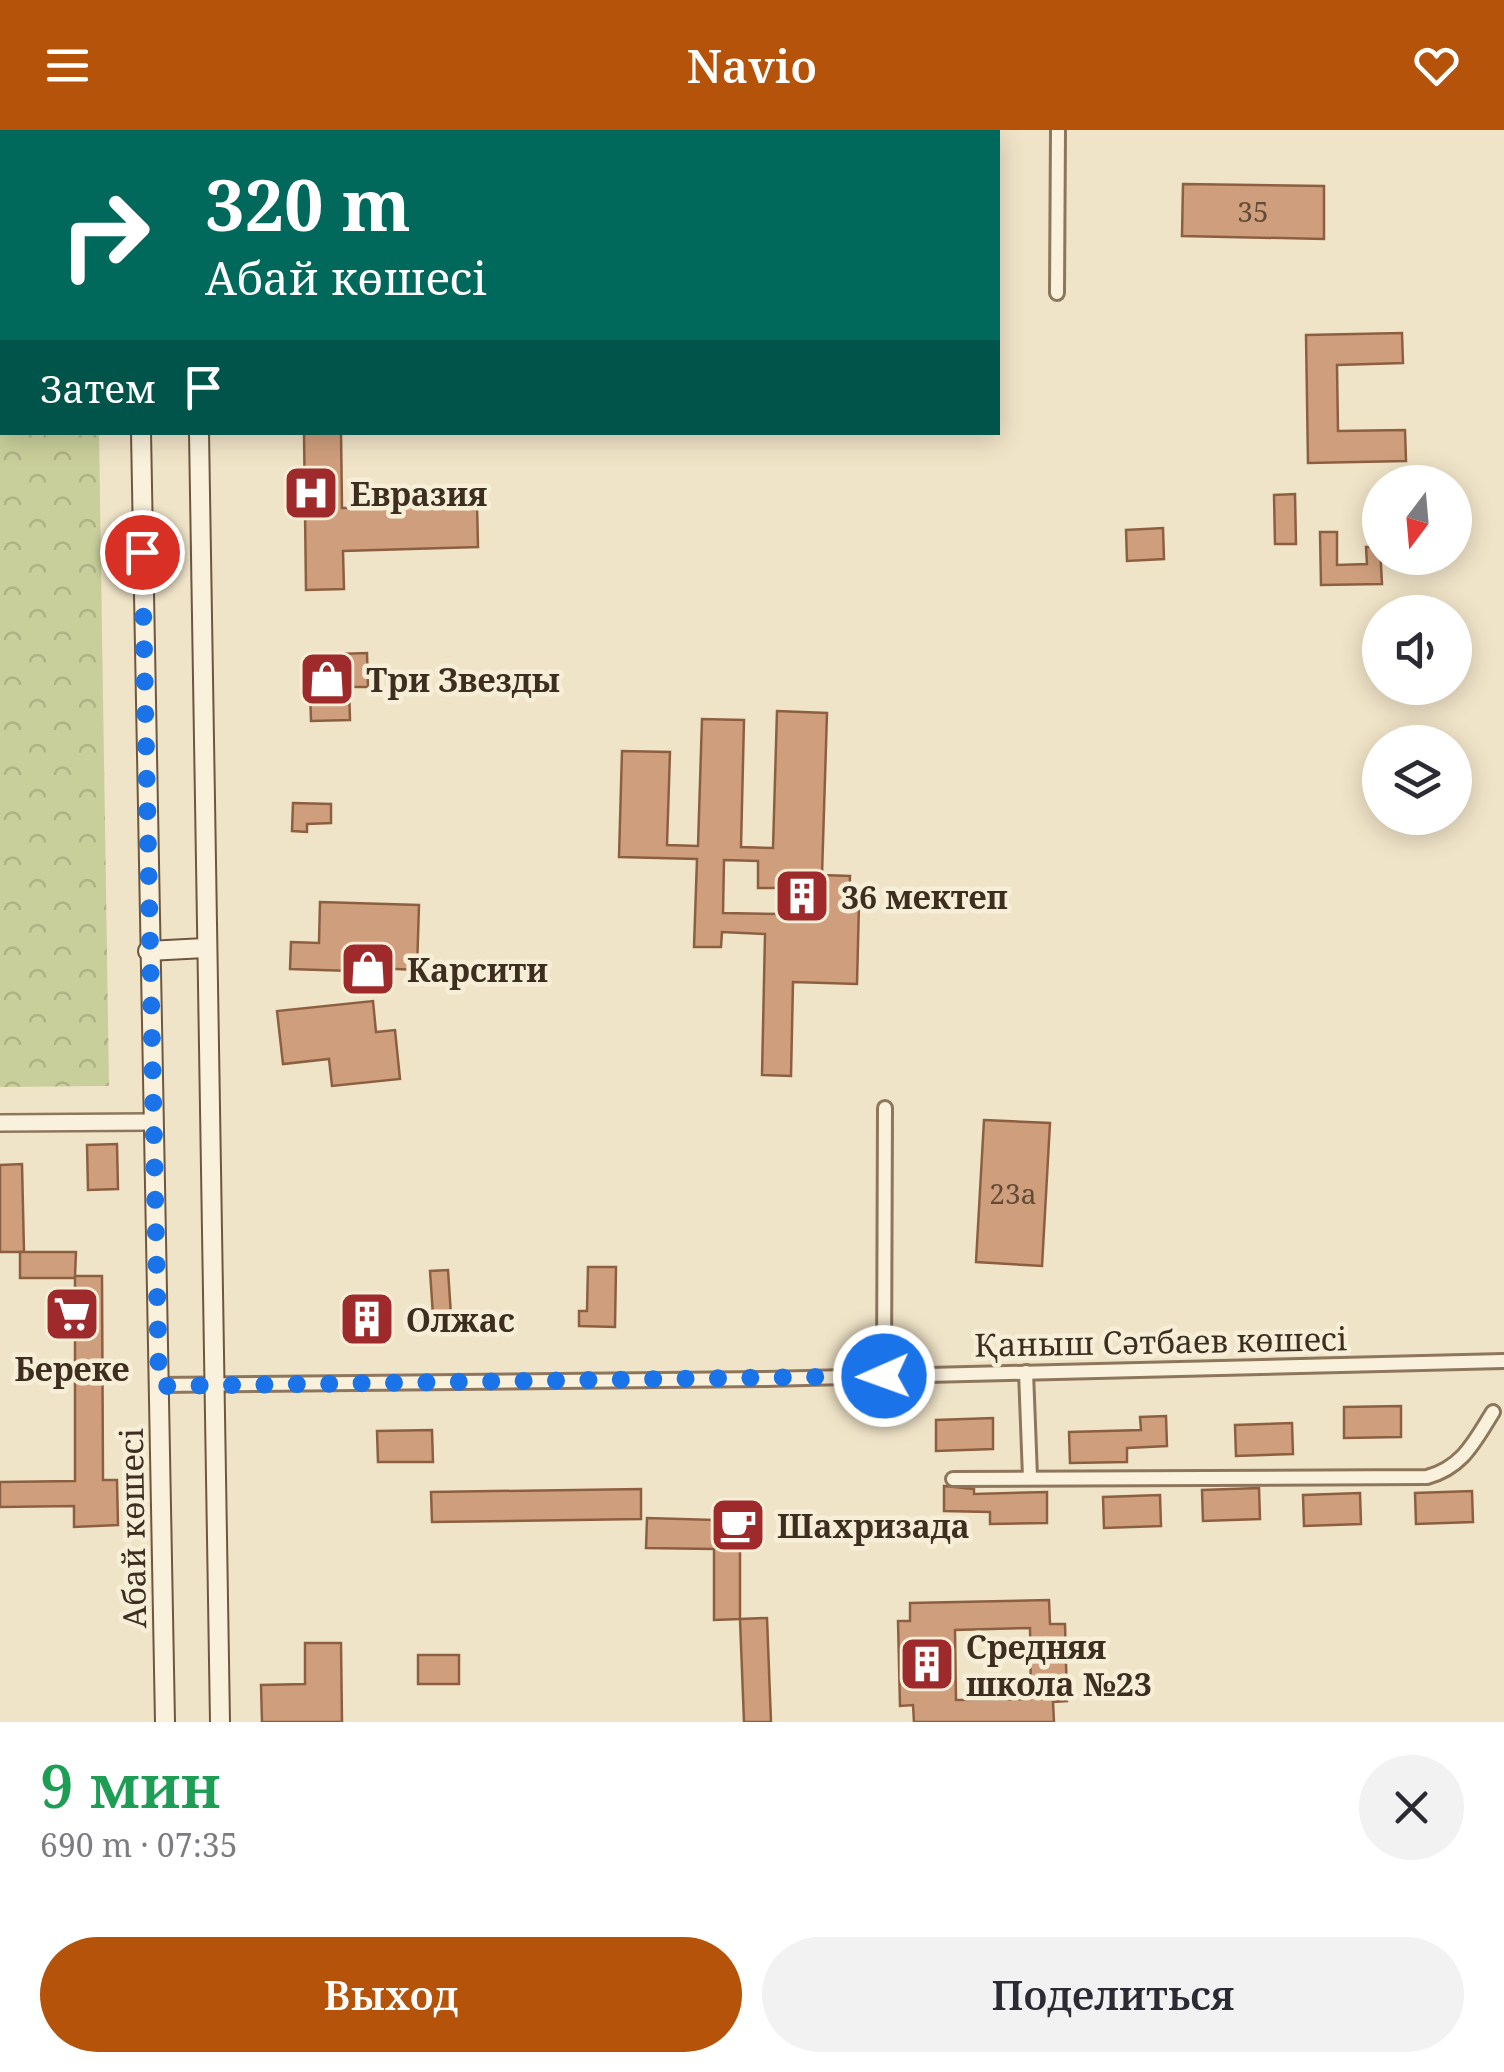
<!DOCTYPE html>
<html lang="ru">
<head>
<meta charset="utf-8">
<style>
  body { margin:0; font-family:"Noto Serif",serif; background:#f2f2f3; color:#2b2b33; height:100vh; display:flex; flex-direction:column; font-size:38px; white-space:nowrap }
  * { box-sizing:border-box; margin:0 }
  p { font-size:32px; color:#7c7c81 }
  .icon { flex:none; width:55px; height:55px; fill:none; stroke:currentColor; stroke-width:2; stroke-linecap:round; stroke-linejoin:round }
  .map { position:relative; height:1592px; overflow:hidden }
  .details { display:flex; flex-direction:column; background:#fff; flex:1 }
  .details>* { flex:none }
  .guide { position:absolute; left:0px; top:0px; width:1000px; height:305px; box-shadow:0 5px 25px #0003; background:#00695c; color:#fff; overflow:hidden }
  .needle { width:65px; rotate:196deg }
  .controls { position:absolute; left:1362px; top:335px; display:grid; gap:20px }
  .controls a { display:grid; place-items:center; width:110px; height:110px; border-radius:50%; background:#fff; box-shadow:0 5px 25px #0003; font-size:50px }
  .pin { position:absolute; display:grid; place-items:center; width:85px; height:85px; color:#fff; margin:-42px; border:5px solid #fff; border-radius:50%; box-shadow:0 2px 10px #0007 }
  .me { position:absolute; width:110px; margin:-55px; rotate:268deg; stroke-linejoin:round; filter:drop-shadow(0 0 8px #0008) }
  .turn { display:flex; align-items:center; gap:35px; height:210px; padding:0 40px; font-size:45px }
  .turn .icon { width:130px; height:130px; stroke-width:2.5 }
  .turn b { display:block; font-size:70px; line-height:85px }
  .then { display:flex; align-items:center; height:95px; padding:0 40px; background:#0003; gap:20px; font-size:38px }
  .round { display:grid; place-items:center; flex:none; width:105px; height:105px; border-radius:52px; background:#f2f2f3 }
  .overview { display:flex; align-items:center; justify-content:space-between; height:170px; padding:0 40px }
  h1 { font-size:60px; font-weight:600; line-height:75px; color:#1e9e55 }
  .action { display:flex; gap:20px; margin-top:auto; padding:20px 40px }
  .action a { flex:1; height:115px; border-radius:60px; background:#b45309; color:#fff; font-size:40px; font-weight:600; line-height:115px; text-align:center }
  .action a+a { background:#f2f2f3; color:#2b2b33 }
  header { display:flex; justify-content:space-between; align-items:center; height:130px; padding:0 40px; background:#b45309; color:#fff; font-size:45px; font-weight:600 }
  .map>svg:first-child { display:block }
</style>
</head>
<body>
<header><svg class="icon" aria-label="menu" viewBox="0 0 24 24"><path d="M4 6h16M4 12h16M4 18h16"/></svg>Navio<svg class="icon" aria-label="heart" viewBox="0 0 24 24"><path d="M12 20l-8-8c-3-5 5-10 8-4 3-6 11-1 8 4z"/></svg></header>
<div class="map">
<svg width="1504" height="1592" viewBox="0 0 1504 1592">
  <defs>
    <pattern id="park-crowns" width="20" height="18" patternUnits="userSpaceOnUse" patternTransform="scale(2.5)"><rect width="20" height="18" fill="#c9cf9b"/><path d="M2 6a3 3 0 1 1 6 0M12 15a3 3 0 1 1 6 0" fill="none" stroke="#aeb285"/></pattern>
  </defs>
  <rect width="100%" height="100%" fill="#f0e4c8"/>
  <!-- park -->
  <path fill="url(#park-crowns)" d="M0 0H95L2 2V302L99 303 109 956 0 957Z"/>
  <!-- building -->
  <g fill="#cf9f7d" stroke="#8d5f41" stroke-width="2.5" fill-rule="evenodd">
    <path d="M1183 54 1324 56V109L1182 106Z"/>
    <path d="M1402 203 1403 233 1337 235 1338 301 1405 300 1406 331 1308 333 1306 205Z"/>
    <path d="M304 302H341L342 378 477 374 478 417 343 421 344 459 306 460Z"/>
    <path d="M1295 364 1296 414H1275L1274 365Z"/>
    <path d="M1163 398 1164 429 1127 431 1126 400Z"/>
    <path d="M1320 402H1337V435L1367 434 1366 417H1380L1382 454 1321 455Z"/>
    <path d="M367 523 368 557H349L350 590 311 591 309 525Z"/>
    <path d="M777 581 827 583 822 745 850 746 849 772 859 773 857 854 793 852 791 946 762 945 765 804 722 802 721 817H694L697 729 619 727 622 621 670 622 667 715 698 716 702 589 744 590 741 717 773 718ZM724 730 758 731V758H781V784L723 783Z"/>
    <path d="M293 673 331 674V693L307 694V702L292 701Z"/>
    <path d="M320 772 419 775 417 840 375 838V824L352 823 351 841 290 839 291 812 319 813Z"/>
    <path d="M373 871 376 902 395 900 400 949 332 956 329 929 283 934 277 881Z"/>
    <path d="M984 990 1050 993 1042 1136 976 1132Z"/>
    <path d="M117 1014 118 1059 88 1060 87 1015Z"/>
    <path d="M22 1034 24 1122H0V1035Z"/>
    <path d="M20 1122H76L75 1146H102L103 1350H117L118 1395 74 1397V1376L0 1377V1352L75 1351V1148H20Z"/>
    <path d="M588 1137H616L615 1197 579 1196V1181H587Z"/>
    <path d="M448 1140 451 1185 467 1184 468 1198 434 1200 430 1141Z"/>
    <path d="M345 1168 390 1169 389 1209 344 1208Z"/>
    <path d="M1401 1276V1307L1344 1308V1277Z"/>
    <path d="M1166 1286 1167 1316 1127 1318V1332L1070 1333 1069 1302 1141 1300 1140 1287Z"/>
    <path d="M993 1288V1319L936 1321V1290Z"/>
    <path d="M1292 1293 1293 1324 1236 1326 1235 1295Z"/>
    <path d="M432 1300 433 1332H378L377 1301Z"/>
    <path d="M944 1356 974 1359V1364L1047 1362V1393L990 1394V1382L944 1381Z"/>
    <path d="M1259 1358 1260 1389 1203 1391 1202 1360Z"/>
    <path d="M641 1359V1389L432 1392 431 1362Z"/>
    <path d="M1472 1361 1473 1392 1416 1394 1415 1363Z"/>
    <path d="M1360 1363 1361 1394 1304 1396 1303 1365Z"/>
    <path d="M1160 1365 1161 1396 1104 1398 1103 1367Z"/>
    <path d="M716 1375 762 1376 760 1416 740 1415V1489L714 1490V1419L646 1418 647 1388 715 1390Z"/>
    <path d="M1049 1470 1050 1494H1065L1067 1571 1053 1572 1054 1592H914L913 1575 900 1576 898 1491H910V1473ZM1030 1498 1031 1569 956 1570 955 1500Z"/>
    <path d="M767 1488 771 1592H744L740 1489Z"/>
    <path d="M305 1513H341L342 1592H262L261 1555 305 1554Z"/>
    <rect x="418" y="1525" width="41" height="29"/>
  </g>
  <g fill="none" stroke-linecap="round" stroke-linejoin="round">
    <!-- minor casing -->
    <g stroke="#8d765c" stroke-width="18">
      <g id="minor">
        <path d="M1057 163 1058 0"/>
        <path d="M1026 1242 1030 1347"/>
        <path d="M884 1245 885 978"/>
        <path d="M159 1255 766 1249 1504 1231"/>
        <path d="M953 1349 1427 1347C1463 1337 1474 1312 1493 1282"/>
      </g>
    </g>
    <!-- tertiary casing -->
    <g stroke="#8d765c" stroke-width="20">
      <path id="tertiary" d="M0 993 151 992"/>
    </g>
    <!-- secondary casing -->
    <g stroke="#6f573f" stroke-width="22">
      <g id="secondary">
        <path d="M139 0V2"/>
        <path d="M194 0 195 2"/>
        <path d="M141 302 165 1592"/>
        <path d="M199 302 220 1592"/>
        <path d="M148 821 205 818"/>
      </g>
    </g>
    <!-- minor -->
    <use href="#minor" stroke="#faf1dc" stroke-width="12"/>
    <!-- tertiary -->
    <use href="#tertiary" stroke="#faf1dc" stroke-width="15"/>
    <!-- secondary -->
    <use href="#secondary" stroke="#faf1dc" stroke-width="18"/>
  </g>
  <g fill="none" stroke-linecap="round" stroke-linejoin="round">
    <!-- route -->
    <path stroke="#1a73e8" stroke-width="18" stroke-dasharray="0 32.4" d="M142 422 159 1256 884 1246"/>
  </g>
  <!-- icons -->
  <defs>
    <g id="hospital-square" transform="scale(2.875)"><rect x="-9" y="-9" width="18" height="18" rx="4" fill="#9e2a2b" stroke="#f7eed8"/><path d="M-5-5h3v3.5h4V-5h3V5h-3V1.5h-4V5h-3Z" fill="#fff"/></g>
    <g id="shop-square" transform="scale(2.875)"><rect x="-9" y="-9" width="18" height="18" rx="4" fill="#9e2a2b" stroke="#f7eed8"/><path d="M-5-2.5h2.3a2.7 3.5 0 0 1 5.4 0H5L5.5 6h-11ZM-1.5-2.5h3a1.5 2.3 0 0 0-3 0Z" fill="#fff"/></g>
    <g id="building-square" transform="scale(2.875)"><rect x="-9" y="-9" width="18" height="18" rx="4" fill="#9e2a2b" stroke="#f7eed8"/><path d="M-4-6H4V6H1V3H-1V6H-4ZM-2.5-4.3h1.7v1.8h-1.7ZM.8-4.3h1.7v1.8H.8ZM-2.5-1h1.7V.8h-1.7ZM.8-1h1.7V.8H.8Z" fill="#fff"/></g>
    <g id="supermarket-square" transform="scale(2.875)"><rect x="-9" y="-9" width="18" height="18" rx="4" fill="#9e2a2b" stroke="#f7eed8"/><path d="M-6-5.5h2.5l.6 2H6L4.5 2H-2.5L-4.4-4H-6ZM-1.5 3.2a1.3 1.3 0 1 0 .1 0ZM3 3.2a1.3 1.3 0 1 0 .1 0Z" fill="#fff"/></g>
    <g id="cafe-square" transform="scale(2.875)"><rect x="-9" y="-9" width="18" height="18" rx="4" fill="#9e2a2b" stroke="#f7eed8"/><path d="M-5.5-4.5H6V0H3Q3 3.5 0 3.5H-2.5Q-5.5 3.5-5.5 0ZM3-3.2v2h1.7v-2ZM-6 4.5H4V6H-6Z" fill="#fff"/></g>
  </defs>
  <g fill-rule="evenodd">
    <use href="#hospital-square" x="311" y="363"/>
    <use href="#shop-square" x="327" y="549"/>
    <use href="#building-square" x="802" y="766"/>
    <use href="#shop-square" x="368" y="839"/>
    <use href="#supermarket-square" x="72" y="1184"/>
    <use href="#building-square" x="367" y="1189"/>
    <use href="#cafe-square" x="738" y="1395"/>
    <use href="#building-square" x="927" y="1534"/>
  </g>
  <g text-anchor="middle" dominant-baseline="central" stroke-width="9" stroke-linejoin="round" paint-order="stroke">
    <!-- number labels -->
    <g font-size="28" fill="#624a37">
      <text x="1253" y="81">35</text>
      <text x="1013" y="1063">23а</text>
    </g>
    <!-- poi labels -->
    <g font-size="32" font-weight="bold" fill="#3d2e20" stroke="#f7eed8" text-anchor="start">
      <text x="350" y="363">Евразия</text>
      <text x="366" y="549">Три Звезды</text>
      <text x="841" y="766">36 мектеп</text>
      <text x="407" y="839">Карсити</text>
      <text x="406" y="1189">Олжас</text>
      <text x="72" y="1238" text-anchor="middle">Береке</text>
      <text x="777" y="1395">Шахризада</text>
      <text x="966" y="1516">Средняя<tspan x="966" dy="37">школа №23</tspan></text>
    </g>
    <!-- street labels -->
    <g font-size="32" fill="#3d2e20" stroke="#f7eed8">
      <text transform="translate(1161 1211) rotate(-1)">Қаныш Сәтбаев көшесі</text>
      <text transform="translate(132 1398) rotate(-91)">Абай көшесі</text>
    </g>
  </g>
</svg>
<div class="controls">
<a><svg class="needle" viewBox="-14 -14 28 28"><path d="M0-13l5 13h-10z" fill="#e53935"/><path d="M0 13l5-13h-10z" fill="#7c7c81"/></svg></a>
<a><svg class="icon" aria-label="sound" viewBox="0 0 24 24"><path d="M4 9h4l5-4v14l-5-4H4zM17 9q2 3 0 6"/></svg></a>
<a><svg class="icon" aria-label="layers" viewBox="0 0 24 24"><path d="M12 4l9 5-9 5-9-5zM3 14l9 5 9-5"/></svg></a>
</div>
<div class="pin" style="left:142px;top:422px;background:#d93025"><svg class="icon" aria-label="arrive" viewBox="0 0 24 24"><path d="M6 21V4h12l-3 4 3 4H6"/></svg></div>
<svg class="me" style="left:884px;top:1246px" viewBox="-20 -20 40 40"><circle r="17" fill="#1a73e8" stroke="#fff" stroke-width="3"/><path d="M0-11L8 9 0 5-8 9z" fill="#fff"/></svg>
<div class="guide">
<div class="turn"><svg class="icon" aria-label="right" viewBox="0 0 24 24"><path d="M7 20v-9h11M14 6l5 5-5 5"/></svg><div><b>320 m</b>Абай көшесі</div></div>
<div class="then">Затем<svg class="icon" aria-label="arrive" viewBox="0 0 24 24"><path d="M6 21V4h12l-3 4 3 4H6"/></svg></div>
</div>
</div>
<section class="details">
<div class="overview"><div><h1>9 мин</h1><p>690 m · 07:35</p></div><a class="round"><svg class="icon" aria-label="close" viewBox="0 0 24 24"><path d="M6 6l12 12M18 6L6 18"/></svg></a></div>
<div class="action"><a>Выход</a><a>Поделиться</a></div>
</section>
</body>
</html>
